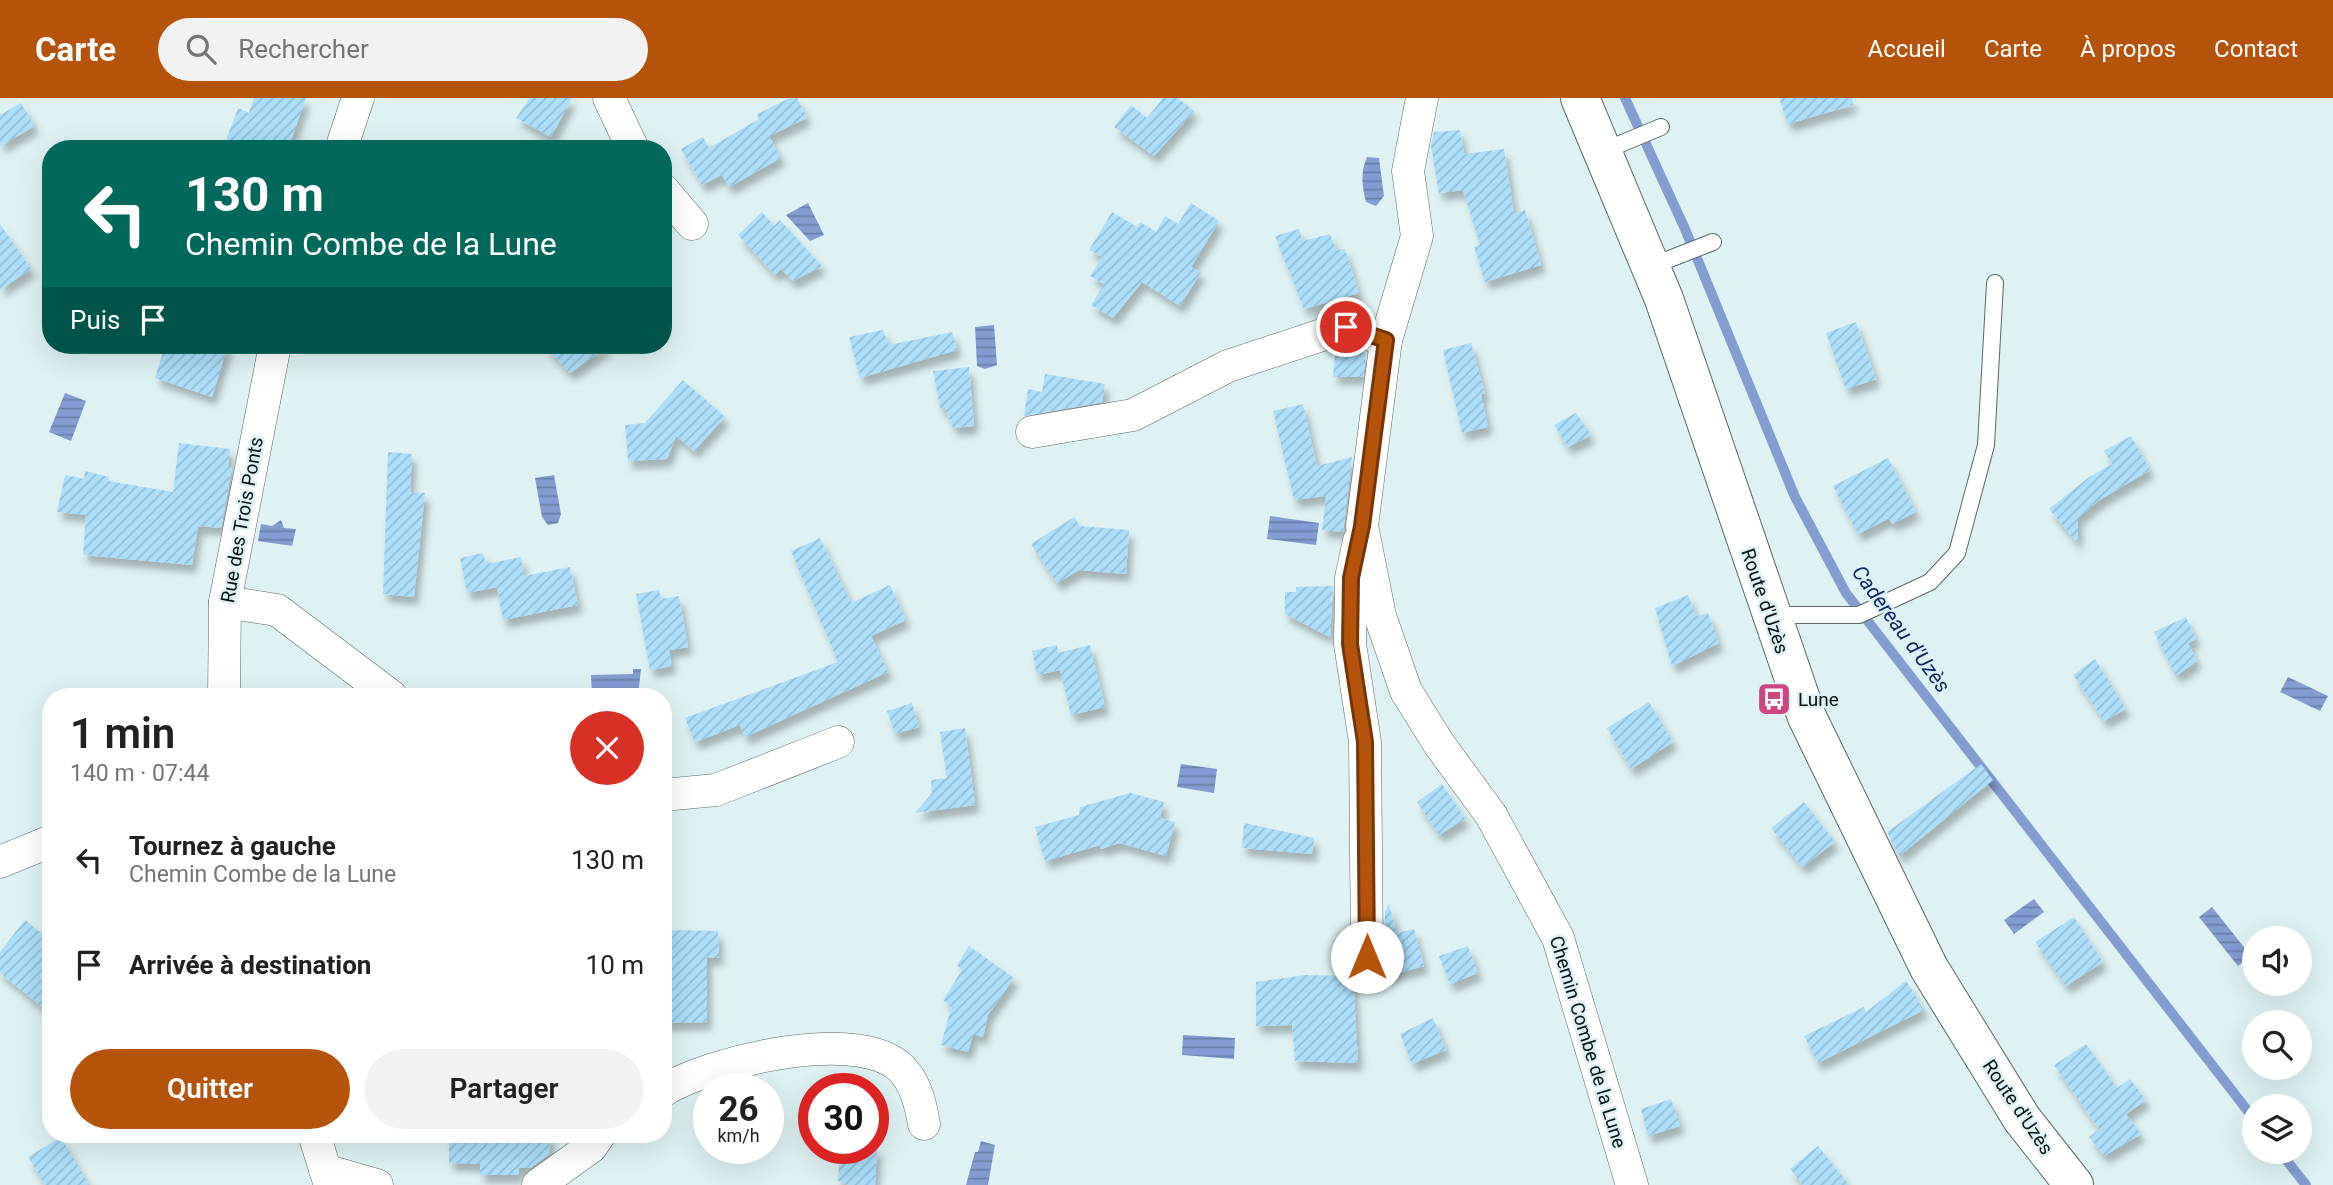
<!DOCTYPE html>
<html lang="fr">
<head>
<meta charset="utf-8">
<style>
  body { margin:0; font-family:Roboto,sans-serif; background:#f2f2f2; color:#202124; height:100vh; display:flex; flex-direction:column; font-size:26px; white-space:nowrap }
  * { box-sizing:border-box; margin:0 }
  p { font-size:23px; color:#757577 }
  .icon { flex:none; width:38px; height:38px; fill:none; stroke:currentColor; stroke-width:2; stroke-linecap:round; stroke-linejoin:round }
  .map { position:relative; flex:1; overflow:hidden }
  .side { position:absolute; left:42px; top:590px; width:630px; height:455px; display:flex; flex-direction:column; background:#fff; border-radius:28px; box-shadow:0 7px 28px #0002 }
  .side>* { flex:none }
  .top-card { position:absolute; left:42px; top:42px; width:630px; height:214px; border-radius:28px; box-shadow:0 7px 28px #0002; background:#00695c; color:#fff; overflow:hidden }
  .tools { position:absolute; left:2242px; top:828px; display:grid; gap:14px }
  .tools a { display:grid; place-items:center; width:70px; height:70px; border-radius:50%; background:#fff; box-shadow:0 7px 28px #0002; font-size:35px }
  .speed { position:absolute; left:693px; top:975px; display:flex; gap:14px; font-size:35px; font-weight:700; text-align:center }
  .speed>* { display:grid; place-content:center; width:91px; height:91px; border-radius:50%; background:#fff; box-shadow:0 7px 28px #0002; line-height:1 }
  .speed small { font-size:18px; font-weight:400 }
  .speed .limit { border:10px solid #d22; background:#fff; color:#111 }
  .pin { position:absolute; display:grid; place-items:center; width:60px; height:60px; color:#fff; margin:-30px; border:4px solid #fff; border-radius:50%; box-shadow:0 2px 7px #0007 }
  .me { position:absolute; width:77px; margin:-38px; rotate:0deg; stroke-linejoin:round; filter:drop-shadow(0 0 5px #0008) }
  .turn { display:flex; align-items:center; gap:24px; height:147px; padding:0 28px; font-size:32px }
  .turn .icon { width:91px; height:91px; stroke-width:2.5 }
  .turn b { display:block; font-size:49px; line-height:60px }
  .then { display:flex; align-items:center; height:66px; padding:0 28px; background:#0003; gap:14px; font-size:26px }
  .round { display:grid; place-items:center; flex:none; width:74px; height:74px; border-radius:37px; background:#f2f2f2 }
  .headline { display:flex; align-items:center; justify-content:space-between; height:119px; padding:0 28px }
  h1 { font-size:42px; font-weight:600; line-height:52px }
  .primary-button { display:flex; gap:14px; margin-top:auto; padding:14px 28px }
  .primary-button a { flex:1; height:80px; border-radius:42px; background:#b45309; color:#fff; font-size:28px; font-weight:600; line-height:80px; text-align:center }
  .primary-button a+a { background:#f2f2f2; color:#202124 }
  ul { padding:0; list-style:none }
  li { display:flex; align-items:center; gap:21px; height:105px; padding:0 28px }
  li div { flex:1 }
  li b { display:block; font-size:26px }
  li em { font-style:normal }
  header { display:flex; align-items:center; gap:42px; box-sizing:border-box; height:98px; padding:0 35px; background:#b45309; color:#fff }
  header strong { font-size:33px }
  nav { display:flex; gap:38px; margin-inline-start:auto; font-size:24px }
  .search { width:490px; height:63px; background:#f2f2f2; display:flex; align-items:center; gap:18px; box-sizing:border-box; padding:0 24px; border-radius:38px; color:#757577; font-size:26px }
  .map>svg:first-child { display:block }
</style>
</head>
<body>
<header>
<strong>Carte</strong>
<div class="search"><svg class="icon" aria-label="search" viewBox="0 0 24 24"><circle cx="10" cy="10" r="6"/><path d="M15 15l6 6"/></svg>Rechercher</div>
<nav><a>Accueil</a><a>Carte</a><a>À propos</a><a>Contact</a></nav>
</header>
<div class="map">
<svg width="2333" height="1087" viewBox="0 0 2333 1087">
  <defs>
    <pattern id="water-rules" width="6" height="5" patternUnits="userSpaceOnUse" patternTransform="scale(1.75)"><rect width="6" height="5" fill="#839dd3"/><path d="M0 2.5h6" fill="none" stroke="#697faa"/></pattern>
    <pattern id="building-hatch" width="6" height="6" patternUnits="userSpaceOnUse" patternTransform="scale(1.75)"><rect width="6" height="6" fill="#abdffc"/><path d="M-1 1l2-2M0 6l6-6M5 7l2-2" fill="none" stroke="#92bed7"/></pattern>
    <filter id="shadow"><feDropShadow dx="4.5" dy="8" stdDeviation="3.5" flood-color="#0004"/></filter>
  </defs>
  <rect width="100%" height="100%" fill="#def2f4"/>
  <!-- water -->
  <g fill="url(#water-rules)">
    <path d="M1367 59 1379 60 1384 98 1376 108 1366 104C1362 89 1360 74 1367 59Z"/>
    <path d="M808 105 824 137 810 143 786 117Z"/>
    <path d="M994 227 997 267 985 271 977 268 975 229Z"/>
    <path d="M65 295 86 303 71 343 49 334Z"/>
    <path d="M554 377 561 416 558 425 548 427 542 419 535 380Z"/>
    <path d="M1270 418 1319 425 1316 447 1267 441Z"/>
    <path d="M281 422 284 430 296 431 292 448 258 443 261 426 272 428Z"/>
    <path d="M633 571H641L638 598H592L591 577 633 576Z"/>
    <path d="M2288 579 2328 598 2320 613 2280 594Z"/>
    <path d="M1181 666 1217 671 1214 695 1177 689Z"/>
    <path d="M2034 801 2044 814 2014 836 2004 822Z"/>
    <path d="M2212 809 2251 858 2238 868 2199 819Z"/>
    <path d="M1183 937 1235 940 1234 961 1182 957Z"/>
    <path d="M981 1043 995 1047 988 1087H966L975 1054H978Z"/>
  </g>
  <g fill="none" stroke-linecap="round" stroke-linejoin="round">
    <!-- stream -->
    <g stroke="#839dd3" stroke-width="10">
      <path d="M1625 0 1685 131 1795 399 1846 495 2254 1021"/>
      <path d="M2280 1054 2306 1087"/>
    </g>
  </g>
  <!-- building -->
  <g fill="url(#building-hatch)" filter="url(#shadow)">
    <path d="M254 0H306L288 51H246L226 43 238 10 249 15Z"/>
    <path d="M530 0H572L551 39 516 20Z"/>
    <path d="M790 0H797L807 20 769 38 781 60 729 89 722 77 702 87 681 51 703 39 709 50 759 21 757 16Z"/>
    <path d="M1163 0H1178L1194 13 1154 58 1114 29 1131 7 1147 20Z"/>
    <path d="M1779 0H1852L1853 7 1788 26Z"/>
    <path d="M21 5 35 28 0 48V17Z"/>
    <path d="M1460 32 1464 56 1504 51 1514 116 1525 112 1541 167 1485 184 1474 149 1480 147 1463 92 1439 95 1431 48 1434 34Z"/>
    <path d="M1191 105 1219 123 1191 169 1201 174 1180 208 1142 184 1113 220 1091 207 1104 186 1090 178 1102 159 1089 152 1112 114 1137 129 1140 124 1156 134 1165 118 1178 126Z"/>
    <path d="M762 114 774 128 780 122 822 168 793 183 781 171 775 177 738 137Z"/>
    <path d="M0 126 31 171 0 192Z"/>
    <path d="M1299 131 1303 143 1330 136 1336 152 1345 151 1359 195 1304 211 1275 138Z"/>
    <path d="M1856 224 1876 281 1846 291 1826 235Z"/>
    <path d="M883 232 889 247 952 234 957 252 860 280 849 239Z"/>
    <path d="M1471 245 1485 296H1481L1488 329 1462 335 1443 252Z"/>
    <path d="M165 247H228L212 299 155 280Z"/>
    <path d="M544 247H609L570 275Z"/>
    <path d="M1356 252 1366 255 1363 279H1333L1335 257Z"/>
    <path d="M969 269 974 328 953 330 945 310H940L933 273Z"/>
    <path d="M1045 276 1105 286 1102 304 1024 318 1028 291 1042 294Z"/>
    <path d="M683 282 725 319 694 353 676 338 667 361 628 363 625 327 645 325Z"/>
    <path d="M1303 306 1317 368 1352 359 1343 434 1322 432 1326 398 1294 402 1273 313Z"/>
    <path d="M1576 315 1591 337 1568 349 1554 327Z"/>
    <path d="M2131 338 2150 372 2098 403 2078 420V446L2049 411 2089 379 2112 366 2104 353Z"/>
    <path d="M179 345 230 351 228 369H232L221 430 198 428 192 467 83 457 86 417 57 414 65 377 84 381 85 373 109 379 108 383 173 394Z"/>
    <path d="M388 354 412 356 410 394 425 395 414 499 383 496Z"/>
    <path d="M1888 360 1916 414 1892 426 1889 420 1858 436 1833 388Z"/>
    <path d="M1074 419 1080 428 1129 432 1126 476 1079 472 1057 485 1031 446Z"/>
    <path d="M820 440 851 505 890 487 906 522 871 538 888 574 745 639 740 627 695 644 685 620 838 564 791 453Z"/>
    <path d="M483 455 486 466 521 459 524 478 570 469 578 507 503 522 497 489 467 495 460 460Z"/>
    <path d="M1333 488 1330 539 1285 516V494H1296V489Z"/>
    <path d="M659 492 661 501 679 498 688 549 669 552 672 568 650 572 636 496Z"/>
    <path d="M1688 497 1696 518 1708 515 1719 545 1672 568 1655 510Z"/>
    <path d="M2186 519 2196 541 2188 545 2197 563 2176 578 2154 534Z"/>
    <path d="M1057 547 1058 555 1090 547 1105 609 1071 617 1060 572 1037 577 1032 553Z"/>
    <path d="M2095 561 2126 611 2104 623 2073 577Z"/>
    <path d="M1649 604 1673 644 1631 671 1607 630Z"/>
    <path d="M912 605 919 629 895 636 887 613Z"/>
    <path d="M965 630 975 707 915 715 932 695 931 682 947 680 940 634Z"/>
    <path d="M1981 666 1993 682 1899 758 1887 734Z"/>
    <path d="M1442 686 1465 721 1439 737 1417 704Z"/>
    <path d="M1130 695 1164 704 1160 720 1175 724 1166 758 1119 745 1101 751 1100 747 1045 763 1035 729 1079 717 1080 709Z"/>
    <path d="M1804 704 1835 744 1802 769 1771 730Z"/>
    <path d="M1244 725 1314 740 1312 756 1242 750Z"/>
    <path d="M1389 806 1397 835 1414 831 1424 868 1372 882 1371 876 1383 869 1385 860V813Z"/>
    <path d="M2074 819 2103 864 2066 888 2035 844Z"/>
    <path d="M25 822 51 843V916L0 875V854Z"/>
    <path d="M668 832 718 833 719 860 707 859V924L663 925V858H668Z"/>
    <path d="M969 848 1014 880 988 917 983 939 973 936 968 954 941 947 951 909 943 902 962 872 957 867Z"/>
    <path d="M1468 848 1478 875 1450 886 1439 858Z"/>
    <path d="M1305 877 1353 878 1358 965 1295 963 1292 927 1256 928V884Z"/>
    <path d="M1906 883 1924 912 1818 965 1804 938 1864 909 1866 914Z"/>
    <path d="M1433 920 1446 952 1412 966 1400 936Z"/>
    <path d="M2086 946 2117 990 2130 981 2146 1002 2126 1016 2141 1036 2104 1058 2089 1039 2099 1031 2054 967Z"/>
    <path d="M1671 1001 1680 1028 1648 1038 1641 1011Z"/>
    <path d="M449 1036H550L549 1056 530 1070H519V1077H480V1066L449 1065Z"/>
    <path d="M61 1039 89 1087H45L28 1059Z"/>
    <path d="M1818 1048 1849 1087H1803L1790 1071Z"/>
    <path d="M840 1050H877L875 1087H849L838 1083Z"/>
  </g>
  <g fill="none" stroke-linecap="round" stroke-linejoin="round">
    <!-- lane casing -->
    <g stroke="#566869" stroke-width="18">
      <g id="lane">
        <path d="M1601 54 1661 29"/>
        <path d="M1649 169 1713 144"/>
        <path d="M1772 517H1859L1930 484 1957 455 1986 347 1995 185"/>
      </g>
    </g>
    <!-- street casing -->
    <g stroke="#566869" stroke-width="33">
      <g id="street">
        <path d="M609 0 633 51"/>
        <path d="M1422 0 1408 73 1417 138 1386 242 1362 428 1380 518 1406 593 1439 646 1491 717 1558 840 1632 1087"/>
        <path d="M341 51 358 0"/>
        <path d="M663 92 692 126"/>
        <path d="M1032 334 1133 317 1228 268 1346 229 1386 242"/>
        <path d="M1359 443 1351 480 1350 546 1365 644 1367 859"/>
        <path d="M225 504 277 512 391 598"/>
        <path d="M224 598 225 504 275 247"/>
        <path d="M663 697 716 692 838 644"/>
        <path d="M0 764 51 743"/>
        <path d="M663 993C708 964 869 924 906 976 917 990 921 1008 924 1026"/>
        <path d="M314 1036 330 1087"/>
        <path d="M325 1072 377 1087"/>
        <path d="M538 1087 591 1049 600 1036"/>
      </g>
    </g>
    <!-- secondary casing -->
    <g stroke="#566869" stroke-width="40">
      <path id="secondary" d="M1580 0 1664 201 1807 619 1929 870 2022 1021 2074 1087"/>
    </g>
    <!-- lane -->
    <use href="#lane" stroke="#fff" stroke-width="16"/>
    <!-- street -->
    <use href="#street" stroke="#fff" stroke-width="32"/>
    <!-- secondary -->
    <use href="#secondary" stroke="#fff" stroke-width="38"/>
  </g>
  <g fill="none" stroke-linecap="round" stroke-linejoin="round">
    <!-- route casing -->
    <g stroke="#753606" stroke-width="18">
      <path id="route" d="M1346 229 1386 242 1362 428 1351 480 1350 546 1365 644 1367 859"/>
    </g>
    <!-- route -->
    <use href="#route" stroke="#b45309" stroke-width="12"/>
  </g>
  <!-- icons -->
  <defs>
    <g id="bus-square" transform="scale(1.75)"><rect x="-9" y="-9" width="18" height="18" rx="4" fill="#ce4681" stroke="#def2f4"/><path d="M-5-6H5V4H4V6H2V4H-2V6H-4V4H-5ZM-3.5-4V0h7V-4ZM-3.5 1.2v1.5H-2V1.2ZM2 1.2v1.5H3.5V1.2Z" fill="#fff"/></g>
  </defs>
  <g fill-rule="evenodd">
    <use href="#bus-square" x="1774" y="601"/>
  </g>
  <g text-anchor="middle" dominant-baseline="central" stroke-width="5" stroke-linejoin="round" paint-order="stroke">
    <!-- street labels -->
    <g font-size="19" fill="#0a1111" stroke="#def2f4">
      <text transform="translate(242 422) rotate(-80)">Rue des Trois Ponts</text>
      <text transform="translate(1765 503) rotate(71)">Route d'Uzès</text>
      <text transform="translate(1588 944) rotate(73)">Chemin Combe de la Lune</text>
      <text transform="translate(2018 1009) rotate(56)">Route d'Uzès</text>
    </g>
    <!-- poi labels -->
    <g font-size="19" fill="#0a1111" stroke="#def2f4" text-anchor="start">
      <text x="1798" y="601">Lune</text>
    </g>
    <!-- water labels -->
    <g font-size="21" font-style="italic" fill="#0f2866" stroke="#def2f4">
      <text transform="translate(1901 531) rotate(54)">Cadereau d'Uzès</text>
    </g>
  </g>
</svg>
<div class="tools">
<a><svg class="icon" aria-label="sound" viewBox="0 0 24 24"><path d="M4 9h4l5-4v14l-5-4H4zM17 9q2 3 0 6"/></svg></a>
<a><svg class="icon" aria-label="search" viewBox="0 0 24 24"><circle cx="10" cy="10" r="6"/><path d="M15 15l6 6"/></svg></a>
<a><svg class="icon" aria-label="layers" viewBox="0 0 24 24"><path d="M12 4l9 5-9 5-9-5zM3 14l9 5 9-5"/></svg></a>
</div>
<div class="speed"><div>26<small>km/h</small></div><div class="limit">30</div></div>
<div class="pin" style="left:1346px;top:229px;background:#d93025"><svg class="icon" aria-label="arrive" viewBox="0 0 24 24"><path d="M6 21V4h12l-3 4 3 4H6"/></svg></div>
<svg class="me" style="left:1367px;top:859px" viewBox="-20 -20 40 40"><circle r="19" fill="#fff"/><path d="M0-13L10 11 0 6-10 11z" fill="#b45309"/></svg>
<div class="top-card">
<div class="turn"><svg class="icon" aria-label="left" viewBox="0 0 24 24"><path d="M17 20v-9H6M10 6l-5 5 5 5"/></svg><div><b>130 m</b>Chemin Combe de la Lune</div></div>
<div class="then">Puis<svg class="icon" aria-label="arrive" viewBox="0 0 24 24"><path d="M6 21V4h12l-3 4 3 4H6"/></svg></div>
</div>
<section class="side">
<div class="headline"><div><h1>1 min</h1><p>140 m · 07:44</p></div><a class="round" style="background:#d93025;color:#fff"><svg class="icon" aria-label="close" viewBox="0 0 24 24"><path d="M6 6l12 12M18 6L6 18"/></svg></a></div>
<ul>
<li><svg class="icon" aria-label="left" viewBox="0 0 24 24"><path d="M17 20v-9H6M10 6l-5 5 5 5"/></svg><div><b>Tournez à gauche</b><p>Chemin Combe de la Lune</p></div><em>130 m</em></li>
<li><svg class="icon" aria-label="arrive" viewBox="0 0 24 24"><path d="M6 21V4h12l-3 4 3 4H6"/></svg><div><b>Arrivée à destination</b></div><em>10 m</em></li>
</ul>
<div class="primary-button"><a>Quitter</a><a>Partager</a></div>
</section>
</div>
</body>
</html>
